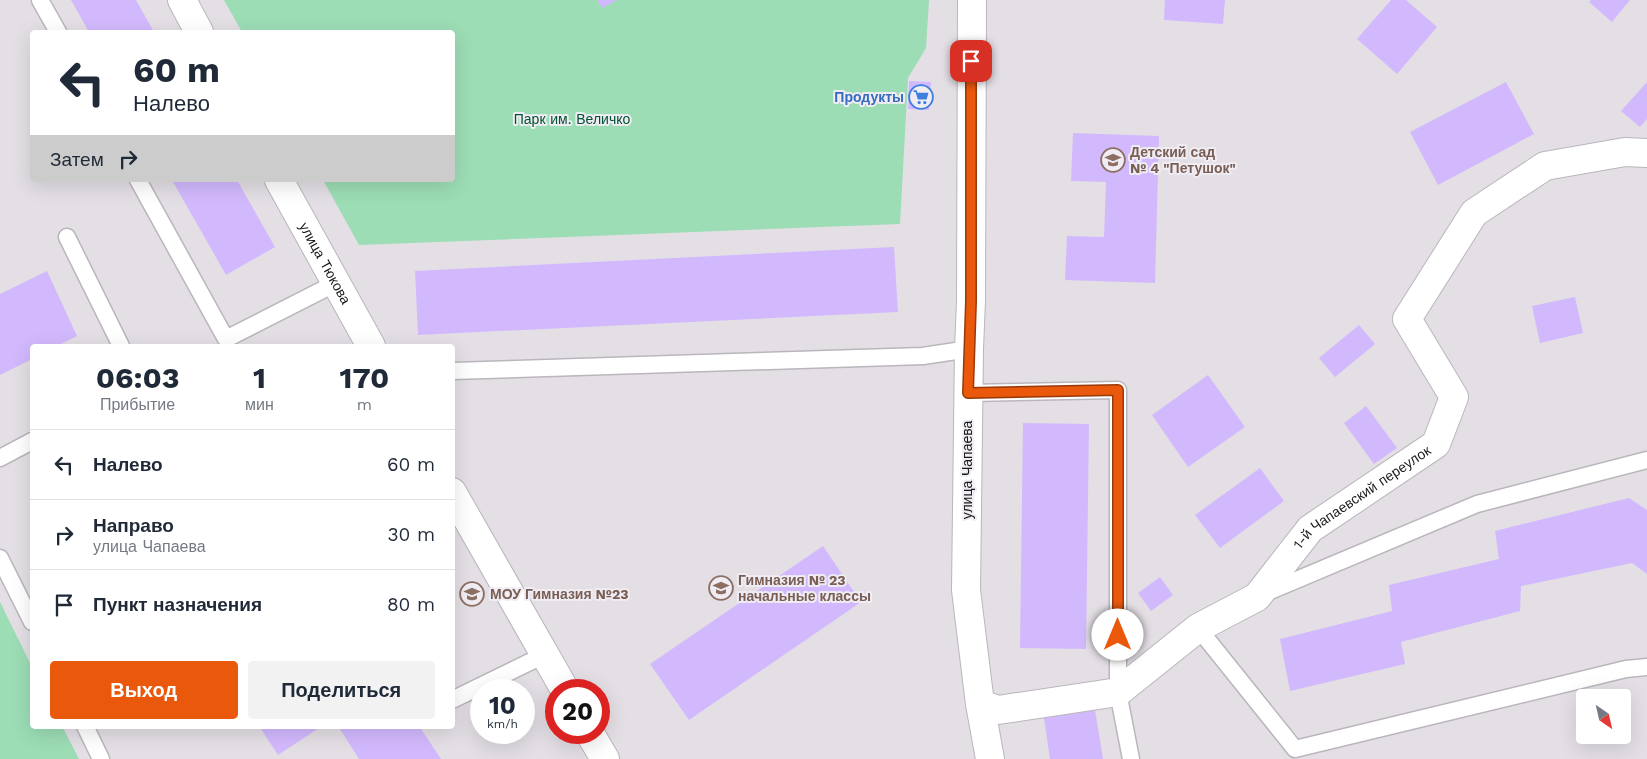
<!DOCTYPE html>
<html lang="ru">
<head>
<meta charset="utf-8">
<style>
  body { margin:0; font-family:"Work Sans",sans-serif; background:#f2f2f3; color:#1f2937; height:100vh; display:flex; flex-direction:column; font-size:19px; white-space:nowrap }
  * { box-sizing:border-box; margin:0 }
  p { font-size:16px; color:#747a83 }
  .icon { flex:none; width:28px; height:28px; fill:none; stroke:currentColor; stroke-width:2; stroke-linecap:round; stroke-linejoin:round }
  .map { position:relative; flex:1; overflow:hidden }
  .details { position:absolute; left:30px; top:344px; width:425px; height:385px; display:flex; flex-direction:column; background:#fff; border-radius:5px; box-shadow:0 5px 20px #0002 }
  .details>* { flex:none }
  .banner { position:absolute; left:30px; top:30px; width:425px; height:152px; border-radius:5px; box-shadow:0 5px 20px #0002; background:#fff; color:#1f2937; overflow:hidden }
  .needle { width:32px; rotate:146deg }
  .fabs { position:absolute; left:1576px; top:689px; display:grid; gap:10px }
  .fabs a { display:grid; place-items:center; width:55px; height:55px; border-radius:5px; background:#fff; box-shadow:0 5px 20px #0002; font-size:25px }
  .speed { position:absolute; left:470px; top:679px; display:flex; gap:10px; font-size:25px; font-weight:700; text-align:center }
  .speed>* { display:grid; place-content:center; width:65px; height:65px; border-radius:50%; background:#fff; box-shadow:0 5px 20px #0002; line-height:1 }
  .speed small { font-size:12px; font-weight:400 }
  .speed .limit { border:8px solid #d22; background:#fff; color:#111 }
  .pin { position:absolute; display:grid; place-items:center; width:42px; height:42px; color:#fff; margin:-21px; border-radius:10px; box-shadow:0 2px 8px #0006 }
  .me { position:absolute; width:55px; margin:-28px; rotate:0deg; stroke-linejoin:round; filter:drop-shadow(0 0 4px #0008) }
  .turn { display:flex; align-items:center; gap:18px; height:105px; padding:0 20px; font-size:22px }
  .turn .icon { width:65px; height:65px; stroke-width:2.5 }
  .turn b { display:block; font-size:35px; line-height:42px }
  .then { display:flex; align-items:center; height:48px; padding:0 20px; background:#0003; gap:10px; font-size:19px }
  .eta { display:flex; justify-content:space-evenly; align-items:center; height:85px; text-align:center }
  .eta b { font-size:30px; font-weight:700; line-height:35px }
  .button { display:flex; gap:10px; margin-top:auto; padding:10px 20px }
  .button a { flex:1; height:58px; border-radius:5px; background:#ea580c; color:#fff; font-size:20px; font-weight:700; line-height:58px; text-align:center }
  .button a+a { background:#f2f2f3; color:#1f2937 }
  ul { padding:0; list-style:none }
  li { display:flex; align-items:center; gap:15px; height:70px; padding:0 20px; border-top:1px solid #e0e1e3 }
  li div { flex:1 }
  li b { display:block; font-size:19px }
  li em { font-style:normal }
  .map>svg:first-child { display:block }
</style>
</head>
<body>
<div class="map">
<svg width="1647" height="759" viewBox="0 0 1647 759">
  <rect width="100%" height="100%" fill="#e3dfe5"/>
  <!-- green -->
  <g fill="#9cddb5">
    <path d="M224 0H929L926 48 908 78 900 224 359 245 323 180H452V32H242Z"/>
    <path d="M0 602 32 667V726H62L79 759H0Z"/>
  </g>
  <!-- building -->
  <g fill="#d2b9fd">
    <path d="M71 0H136L154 32H89Z"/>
    <path d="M597 0H617L602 8Z"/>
    <path d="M1165 0H1225L1223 24 1164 20Z"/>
    <path d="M1391 0H1406L1437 27 1397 74 1357 39Z"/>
    <path d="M1591 0H1630L1612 22 1589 2Z"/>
    <path d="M909 81 931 82 929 110 908 109Z"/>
    <path d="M1506 82 1534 134 1438 185 1410 132Z"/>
    <path d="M1647 82V119L1640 127 1621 111Z"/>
    <path d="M1073 133 1159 136 1155 283 1065 280 1067 236 1104 237 1106 182 1071 181Z"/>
    <path d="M172 180H237L275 247 226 275Z"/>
    <path d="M894 247 898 312 418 335 415 271Z"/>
    <path d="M47 271 77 336 57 346H32V359L0 375V294Z"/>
    <path d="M1575 297 1583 333 1540 343 1532 306Z"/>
    <path d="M1359 325 1375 344 1335 377 1319 358Z"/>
    <path d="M1208 375 1245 427 1188 467 1152 415Z"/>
    <path d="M1366 406 1397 448 1374 464 1344 423Z"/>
    <path d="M1023 423 1089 424 1086 649 1020 648Z"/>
    <path d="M1260 468 1284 501 1220 548 1195 515Z"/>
    <path d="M1629 498 1647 510V574L1632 563 1521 586 1520 611 1401 642 1405 664 1290 691 1280 639 1392 611 1389 585 1499 559 1495 531Z"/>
    <path d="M823 546 861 602 689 720 650 664Z"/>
    <path d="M1160 577 1173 595 1151 611 1138 593Z"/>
    <path d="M1095 710 1103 759H1050L1044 718Z"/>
    <path d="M259 726H322L278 755Z"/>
    <path d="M338 726H419L441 759H359Z"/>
  </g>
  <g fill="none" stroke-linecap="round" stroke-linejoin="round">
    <!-- lane casing -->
    <g stroke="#bab6bc" stroke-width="19">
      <g id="lane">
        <path d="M40 0 58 32"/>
        <path d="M138 180 226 339 336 283"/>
        <path d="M67 237 121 346"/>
        <path d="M452 371 923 356 969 349"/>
        <path d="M968 393 1118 390V692L1131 759"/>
        <path d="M0 458 32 441"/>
        <path d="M0 558 32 622"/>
        <path d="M1263 594 1477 504 1647 460"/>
        <path d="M1198 628 1295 749 1626 669 1647 667"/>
        <path d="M452 700 544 655"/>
        <path d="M85 726 101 759"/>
      </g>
    </g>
    <!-- street casing -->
    <g stroke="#bab6bc" stroke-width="30">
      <g id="street">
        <path d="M182 0 199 32"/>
        <path id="s1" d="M279 180 371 346"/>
        <path d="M452 492 565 690"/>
        <path id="s2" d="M980 704 998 710 1118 692 1198 628 1257 597 1310 529 1436 444 1454 397 1407 319 1474 213 1545 166 1625 152 1647 153"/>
        <path d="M589 732 605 759"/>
      </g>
    </g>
    <!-- secondary casing -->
    <g stroke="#bab6bc" stroke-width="30">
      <path id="secondary" d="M972 0 971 301 969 349 966 590 980 704 990 759"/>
    </g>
    <!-- lane -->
    <use href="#lane" stroke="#fff" stroke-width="16"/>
    <!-- street -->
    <use href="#street" stroke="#fff" stroke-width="28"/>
    <!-- secondary -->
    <use href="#secondary" stroke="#fff" stroke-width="28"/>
  </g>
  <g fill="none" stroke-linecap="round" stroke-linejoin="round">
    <!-- route casing -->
    <g stroke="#983908" stroke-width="12">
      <path id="route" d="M971 61V301L968 393 1118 390V635"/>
    </g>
    <!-- route -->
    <use href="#route" stroke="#ea580c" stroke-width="9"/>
  </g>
  <!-- icons -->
  <defs>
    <g id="supermarket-ring" transform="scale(1.25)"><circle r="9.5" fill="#f0ecf3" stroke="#3f7fe0" stroke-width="1.5"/><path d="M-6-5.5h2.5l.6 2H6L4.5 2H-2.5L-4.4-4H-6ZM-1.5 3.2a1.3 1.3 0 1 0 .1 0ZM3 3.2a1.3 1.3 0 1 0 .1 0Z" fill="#3f7fe0"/></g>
    <g id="school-ring" transform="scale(1.25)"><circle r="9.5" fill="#f0ecf3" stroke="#8d6e63" stroke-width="1.5"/><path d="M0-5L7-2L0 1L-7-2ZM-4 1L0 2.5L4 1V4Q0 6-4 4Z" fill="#8d6e63"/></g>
  </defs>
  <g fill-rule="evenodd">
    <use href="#supermarket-ring" x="921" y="97"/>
    <use href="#school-ring" x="1113" y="160"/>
    <use href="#school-ring" x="721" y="588"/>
    <use href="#school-ring" x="472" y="594"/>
  </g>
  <g text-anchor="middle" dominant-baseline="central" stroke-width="4" stroke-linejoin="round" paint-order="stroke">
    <!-- shop labels -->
    <g font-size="14" font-weight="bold" fill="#366cbe" stroke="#f0ecf3" text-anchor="end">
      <text x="904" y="97">Продукты</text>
    </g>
    <!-- park labels -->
    <g font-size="14" fill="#015230" stroke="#f0ecf3">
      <text x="572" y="119">Парк им. Величко</text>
    </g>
    <!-- education labels -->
    <g font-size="14" font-weight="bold" fill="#785e54" stroke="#f0ecf3" text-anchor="start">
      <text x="1130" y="152">Детский сад<tspan x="1130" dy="16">№ 4 "Петушок"</tspan></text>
      <text x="738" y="580">Гимназия № 23<tspan x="738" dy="16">начальные классы</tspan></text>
      <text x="490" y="594">МОУ Гимназия №23</text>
    </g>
    <!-- street labels -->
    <g font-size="14" fill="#1a181a" stroke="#f0ecf3">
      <text stroke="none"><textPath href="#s1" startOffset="95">улица Тюкова</textPath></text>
      <text transform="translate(967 470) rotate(-90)">улица Чапаева</text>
      <text stroke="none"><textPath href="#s2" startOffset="456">1-й Чапаевский переулок</textPath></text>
    </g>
  </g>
</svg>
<div class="fabs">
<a><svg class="needle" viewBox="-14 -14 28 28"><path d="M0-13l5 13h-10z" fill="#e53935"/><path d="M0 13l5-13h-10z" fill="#747a83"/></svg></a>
</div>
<div class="speed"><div>10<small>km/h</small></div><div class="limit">20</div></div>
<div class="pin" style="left:971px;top:61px;background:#d93025"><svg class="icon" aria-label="arrive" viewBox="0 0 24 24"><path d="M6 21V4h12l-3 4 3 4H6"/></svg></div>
<svg class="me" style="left:1118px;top:635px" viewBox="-20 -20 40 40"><circle r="19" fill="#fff"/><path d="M0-13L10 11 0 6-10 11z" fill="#ea580c"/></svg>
<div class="banner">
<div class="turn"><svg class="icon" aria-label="left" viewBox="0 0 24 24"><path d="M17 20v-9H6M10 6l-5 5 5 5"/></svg><div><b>60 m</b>Налево</div></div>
<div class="then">Затем<svg class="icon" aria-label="right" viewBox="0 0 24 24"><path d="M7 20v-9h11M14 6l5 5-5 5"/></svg></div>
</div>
<section class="details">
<div class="eta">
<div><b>06:03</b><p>Прибытие</p></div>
<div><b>1</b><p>мин</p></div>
<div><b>170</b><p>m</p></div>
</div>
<ul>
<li><svg class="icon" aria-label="left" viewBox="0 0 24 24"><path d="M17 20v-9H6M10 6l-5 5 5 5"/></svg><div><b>Налево</b></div><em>60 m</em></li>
<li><svg class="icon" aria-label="right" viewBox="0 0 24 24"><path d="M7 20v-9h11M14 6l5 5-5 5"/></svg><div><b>Направо</b><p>улица Чапаева</p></div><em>30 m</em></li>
<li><svg class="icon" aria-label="arrive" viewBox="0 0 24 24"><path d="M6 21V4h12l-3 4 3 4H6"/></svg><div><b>Пункт назначения</b></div><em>80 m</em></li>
</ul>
<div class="button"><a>Выход</a><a>Поделиться</a></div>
</section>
</div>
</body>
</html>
